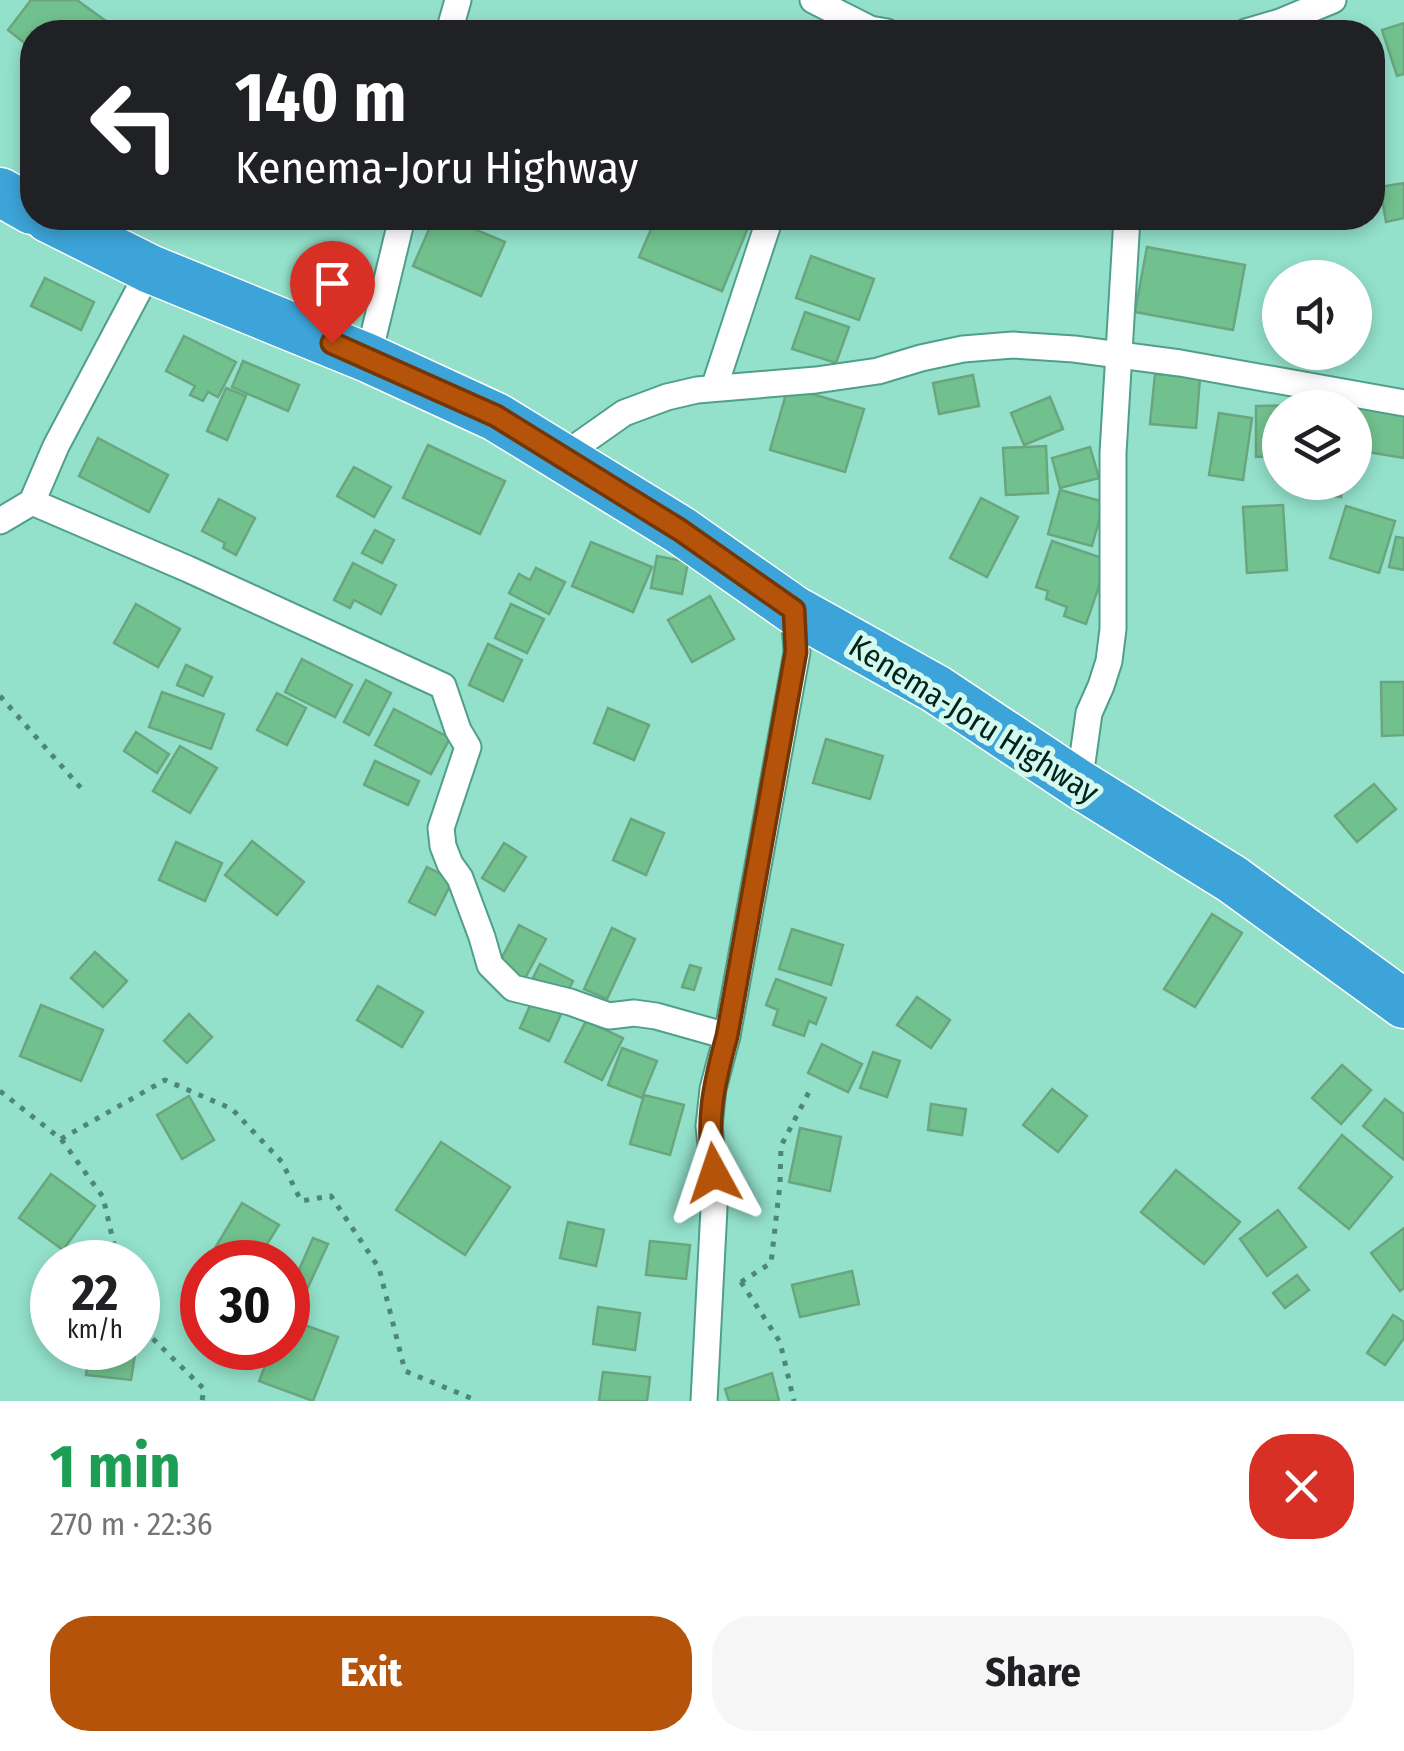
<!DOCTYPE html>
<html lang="en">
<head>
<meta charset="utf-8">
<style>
  body { margin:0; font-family:"Fira Sans Condensed",sans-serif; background:#f6f6f6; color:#202124; height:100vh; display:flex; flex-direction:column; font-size:38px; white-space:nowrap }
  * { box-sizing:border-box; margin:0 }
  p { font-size:32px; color:#757577 }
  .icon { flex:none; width:55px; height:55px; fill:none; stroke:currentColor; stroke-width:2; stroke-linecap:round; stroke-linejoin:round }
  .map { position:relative; height:1401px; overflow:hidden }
  .sheet { display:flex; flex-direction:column; background:#fff; flex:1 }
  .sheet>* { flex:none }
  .hud { position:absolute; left:20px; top:20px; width:1365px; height:210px; border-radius:40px; box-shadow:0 5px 15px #0003; background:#202124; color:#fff; overflow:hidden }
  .tools { position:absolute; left:1262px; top:260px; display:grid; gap:20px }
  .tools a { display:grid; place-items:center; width:110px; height:110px; border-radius:50%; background:#fff; box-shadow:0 5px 15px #0003; font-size:50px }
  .speed { position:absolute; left:30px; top:1240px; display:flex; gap:20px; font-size:50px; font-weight:700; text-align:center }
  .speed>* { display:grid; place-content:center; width:130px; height:130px; border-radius:50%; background:#fff; box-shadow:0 5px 15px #0003; line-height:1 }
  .speed small { font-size:25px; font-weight:400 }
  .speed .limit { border:15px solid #d22; background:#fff; color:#111 }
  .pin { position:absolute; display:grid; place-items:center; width:85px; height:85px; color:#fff; margin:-102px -42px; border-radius:50% 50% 50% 0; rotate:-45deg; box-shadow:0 0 10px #0007 }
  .pin .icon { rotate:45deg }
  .me { position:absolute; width:110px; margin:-55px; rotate:355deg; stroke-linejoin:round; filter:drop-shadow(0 0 8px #0008) }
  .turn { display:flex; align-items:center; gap:35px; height:210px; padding:0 50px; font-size:45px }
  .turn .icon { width:130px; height:130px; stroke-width:2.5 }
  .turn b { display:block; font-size:70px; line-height:85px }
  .round { display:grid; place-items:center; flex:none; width:105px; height:105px; border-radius:40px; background:#f6f6f6 }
  .head { display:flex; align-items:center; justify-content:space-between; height:170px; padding:0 50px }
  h1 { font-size:60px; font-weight:700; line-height:75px; color:#1e9e55 }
  .button { display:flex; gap:20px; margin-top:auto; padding:20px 50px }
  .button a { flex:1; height:115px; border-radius:40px; background:#b45309; color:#fff; font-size:40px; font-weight:700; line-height:115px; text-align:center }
  .button a+a { background:#f6f6f6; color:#202124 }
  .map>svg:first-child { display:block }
</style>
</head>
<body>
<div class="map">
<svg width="1404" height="1401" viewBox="0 0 1404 1401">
  <rect width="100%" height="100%" fill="#93e1cb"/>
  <!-- building -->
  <g fill="#71c18e" stroke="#6ba57f" stroke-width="2.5">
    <path d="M31 0H77L110 24 103 32H32V49L8 30Z"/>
    <path d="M1404 23V74L1397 76 1382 30Z"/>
    <path d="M1404 183V218L1386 222 1380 187Z"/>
    <path d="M434 218H448L505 242 481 296 413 266Z"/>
    <path d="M656 218H718L747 230 722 291 639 257Z"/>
    <path d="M1147 247 1245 265 1233 330 1135 312Z"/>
    <path d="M811 256 874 279 859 320 796 298Z"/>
    <path d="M45 278 94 302 81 330 31 306Z"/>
    <path d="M805 312 849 327 836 363 792 349Z"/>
    <path d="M184 336 236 362 218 397 208 392 203 401 190 395 195 386 166 371Z"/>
    <path d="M243 361 299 385 288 411 232 387Z"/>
    <path d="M1155 374 1200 378 1196 428 1150 424Z"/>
    <path d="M973 375 979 406 939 414 933 383Z"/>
    <path d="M788 387 864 409 845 472 770 450Z"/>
    <path d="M226 388 246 396 227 440 207 431Z"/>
    <path d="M1050 397 1063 429 1024 445 1011 413Z"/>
    <path d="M1319 405V408H1280V456L1256 457V406Z"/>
    <path d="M1358 407 1404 414V458L1355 450V426Z"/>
    <path d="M1219 413 1252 418 1243 480 1209 475Z"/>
    <path d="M98 438 168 475 149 512 79 476Z"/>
    <path d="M428 445 505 481 480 534 403 498Z"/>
    <path d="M1046 446 1048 493 1006 495 1003 448Z"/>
    <path d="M1090 447 1099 478 1060 488 1052 458Z"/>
    <path d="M354 467 391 487 374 517 337 496Z"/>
    <path d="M1304 482H1343L1341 497 1303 491Z"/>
    <path d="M1060 490 1104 502 1092 546 1048 534Z"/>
    <path d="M981 498 1018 517 987 577 950 558Z"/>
    <path d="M219 499 255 518 236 555 223 548 225 543 202 531Z"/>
    <path d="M1283 505 1287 570 1247 573 1243 507Z"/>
    <path d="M1346 506 1395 521 1379 573 1330 558Z"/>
    <path d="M375 530 394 540 382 563 362 553Z"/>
    <path d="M1396 537 1404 538V570L1389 567Z"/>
    <path d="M1052 541 1108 560 1086 624 1064 616 1067 607 1046 599 1048 591 1036 587Z"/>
    <path d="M591 542 652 567 633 612 572 586Z"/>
    <path d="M657 556 688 562 682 594 651 588Z"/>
    <path d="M353 563 396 585 381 614 354 600 350 608 334 600Z"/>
    <path d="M536 568 565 582 549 614 509 593 519 574 530 580Z"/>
    <path d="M710 596 734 639 692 662 668 620Z"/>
    <path d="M136 604 180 629 158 667 114 643Z"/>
    <path d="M511 604 544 619 527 653 495 638Z"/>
    <path d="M488 644 522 660 503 701 469 685Z"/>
    <path d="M302 659 352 685 335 717 285 692Z"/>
    <path d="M186 665 212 677 203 696 177 685Z"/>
    <path d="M366 680 391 693 369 735 344 722Z"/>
    <path d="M1381 682H1404V735L1382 736Z"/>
    <path d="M162 692 224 714 211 749 149 727Z"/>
    <path d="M277 693 306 708 287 745 257 730Z"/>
    <path d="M608 708 649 725 634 760 594 743Z"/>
    <path d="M394 709 450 738 431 774 375 745Z"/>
    <path d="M136 732 169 754 157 773 124 751Z"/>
    <path d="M826 739 883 756 870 799 813 783Z"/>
    <path d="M180 746 217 768 190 813 153 791Z"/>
    <path d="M375 761 419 781 408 805 364 785Z"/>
    <path d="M1374 784 1396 809 1357 842 1335 816Z"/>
    <path d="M631 819 664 833 646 875 613 860Z"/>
    <path d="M252 841 304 882 277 915 225 875Z"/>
    <path d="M176 842 222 863 205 901 159 880Z"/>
    <path d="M504 843 526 857 504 891 482 878Z"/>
    <path d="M427 867 453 880 435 915 409 902Z"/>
    <path d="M1212 914 1242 933 1195 1007 1164 989Z"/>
    <path d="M519 925 546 939 524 980 497 967Z"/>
    <path d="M612 928 635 939 607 999 584 989Z"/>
    <path d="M792 929 843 945 831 985 779 969Z"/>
    <path d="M95 952 127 981 103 1007 71 978Z"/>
    <path d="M540 964 573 981 566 995 533 978Z"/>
    <path d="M690 965 701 968 694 990 682 987Z"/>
    <path d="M776 979 826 998 816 1024 809 1021 804 1036 773 1025 778 1010 766 1005Z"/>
    <path d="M378 986 423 1012 402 1047 357 1020Z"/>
    <path d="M917 997 950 1020 931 1048 897 1025Z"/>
    <path d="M533 999 562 1012 549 1041 520 1028Z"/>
    <path d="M41 1005 103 1030 81 1081 20 1056Z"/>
    <path d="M189 1014 212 1037 187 1063 164 1041Z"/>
    <path d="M586 1021 623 1038 602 1080 565 1062Z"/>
    <path d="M822 1044 862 1064 848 1092 808 1073Z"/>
    <path d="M622 1048 657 1061 642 1098 608 1085Z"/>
    <path d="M873 1052 900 1061 887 1097 860 1088Z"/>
    <path d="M1342 1065 1371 1090 1341 1124 1312 1098Z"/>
    <path d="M1052 1089 1087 1116 1058 1152 1023 1125Z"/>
    <path d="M644 1095 684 1105 670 1155 630 1144Z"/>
    <path d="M189 1096 214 1140 182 1159 157 1115Z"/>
    <path d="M1385 1099 1404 1114V1160L1363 1126Z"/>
    <path d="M931 1104 966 1109 962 1135 928 1130Z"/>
    <path d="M800 1128 841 1137 830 1191 789 1182Z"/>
    <path d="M1342 1135 1392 1177 1349 1229 1299 1188Z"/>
    <path d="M441 1142 510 1187 465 1255 396 1210Z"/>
    <path d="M1176 1170 1240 1222 1204 1264 1141 1212Z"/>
    <path d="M51 1174 95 1206 63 1250 19 1218Z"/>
    <path d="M242 1203 279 1225 256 1262H217L209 1258Z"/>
    <path d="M1278 1210 1306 1247 1267 1276 1240 1239Z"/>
    <path d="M568 1222 604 1230 596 1266 560 1258Z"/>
    <path d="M1404 1228V1288L1400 1291 1371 1253Z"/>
    <path d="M313 1238 328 1244 296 1313 288 1309V1295Z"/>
    <path d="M650 1241 690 1245 686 1279 646 1275Z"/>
    <path d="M852 1271 859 1304 800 1317 792 1285Z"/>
    <path d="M1297 1275 1309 1290 1285 1308 1273 1293Z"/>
    <path d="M598 1307 640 1313 635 1350 593 1344Z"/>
    <path d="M1393 1315 1404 1322V1338L1385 1365 1367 1353Z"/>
    <path d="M288 1319 338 1337 313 1401 259 1381 272 1348H288Z"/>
    <path d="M90 1348H136L131 1380 86 1375Z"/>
    <path d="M603 1372 650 1377 647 1401H599Z"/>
    <path d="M772 1373 779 1401H729L725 1389Z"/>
  </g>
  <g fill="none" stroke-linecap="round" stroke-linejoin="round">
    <!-- street casing -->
    <g stroke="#509f8b" stroke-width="29">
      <g id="street">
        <path d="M813 0 870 29 887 32"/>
        <path d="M449 32 458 0"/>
        <path d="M1246 32 1280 22 1333 0"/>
        <path d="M368 358 402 218"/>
        <path d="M714 388 770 218"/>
        <path d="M563 456 624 413 667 397 697 390 816 380 878 371 921 358 963 349 1013 345 1074 349 1180 363 1404 403"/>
        <path d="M32 502 188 569 443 686 458 730 468 747 441 828 443 846 450 864 460 878 482 937 490 965 513 988 570 1002 609 1016 634 1013 656 1016 727 1036"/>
        <path d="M0 521 32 502 56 446 150 269"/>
        <path d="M1079 784 1089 713 1101 686 1109 661 1113 629V453L1127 218"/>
        <path d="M704 1401 714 1208V1173L709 1126 713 1089 727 1036 797 652 794 610"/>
      </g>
    </g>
    <!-- highway casing -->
    <g stroke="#fff" stroke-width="51">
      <g id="highway">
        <path d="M0 192 32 210"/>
        <path d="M48 218 150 269 368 358 496 417 680 530 794 610 936 689 1079 784 1232 879 1404 1004"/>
      </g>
    </g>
    <!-- path -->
    <g stroke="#4e8778" stroke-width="5" stroke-dasharray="5 8" stroke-linecap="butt">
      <path d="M0 696 81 788"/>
      <path d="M0 1091 61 1139 103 1197 118 1262"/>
      <path d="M61 1139 165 1080 232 1109 282 1162 301 1201 331 1196 379 1268 405 1371 478 1401"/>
      <path d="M741 1282 771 1263 780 1184 781 1146 810 1090"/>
      <path d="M741 1282 780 1342 794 1401"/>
      <path d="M138 1318 142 1328 204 1389 202 1401"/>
    </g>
    <!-- street -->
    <use href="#street" stroke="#fff" stroke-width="25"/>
    <!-- highway -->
    <use href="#highway" stroke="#3ca4d8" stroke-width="48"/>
  </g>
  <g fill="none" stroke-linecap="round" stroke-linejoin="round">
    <!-- route casing -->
    <g stroke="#753606" stroke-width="25">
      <path id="route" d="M332 343 496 416 680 530 794 610 796 652 727 1036C713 1087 706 1120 714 1173"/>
    </g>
    <!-- route -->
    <use href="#route" stroke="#b45309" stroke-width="18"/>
  </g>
  <g text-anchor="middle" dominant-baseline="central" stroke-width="10" stroke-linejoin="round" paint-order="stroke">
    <!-- street labels -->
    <g font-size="32" fill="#01221b" stroke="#d4f9ee">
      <text transform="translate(974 719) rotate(32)">Kenema-Joru Highway</text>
    </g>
  </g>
</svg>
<div class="tools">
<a><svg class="icon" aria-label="sound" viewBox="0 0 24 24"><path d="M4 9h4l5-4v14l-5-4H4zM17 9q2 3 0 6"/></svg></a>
<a><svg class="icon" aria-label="layers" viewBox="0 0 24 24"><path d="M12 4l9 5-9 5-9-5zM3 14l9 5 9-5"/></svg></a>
</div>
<div class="speed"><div>22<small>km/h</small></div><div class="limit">30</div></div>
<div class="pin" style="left:332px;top:343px;background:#d93025"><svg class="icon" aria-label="arrive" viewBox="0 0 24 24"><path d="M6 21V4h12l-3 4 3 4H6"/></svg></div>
<svg class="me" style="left:714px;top:1173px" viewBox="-20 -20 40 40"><path d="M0-17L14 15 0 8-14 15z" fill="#b45309" stroke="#fff" stroke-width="4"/></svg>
<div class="hud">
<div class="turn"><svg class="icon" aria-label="left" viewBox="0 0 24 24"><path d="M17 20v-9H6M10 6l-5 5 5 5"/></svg><div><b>140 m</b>Kenema-Joru Highway</div></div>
</div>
</div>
<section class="sheet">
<div class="head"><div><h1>1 min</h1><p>270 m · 22:36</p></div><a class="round" style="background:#d93025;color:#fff"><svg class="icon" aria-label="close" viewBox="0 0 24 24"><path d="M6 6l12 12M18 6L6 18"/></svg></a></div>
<div class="button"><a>Exit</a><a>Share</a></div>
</section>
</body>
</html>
